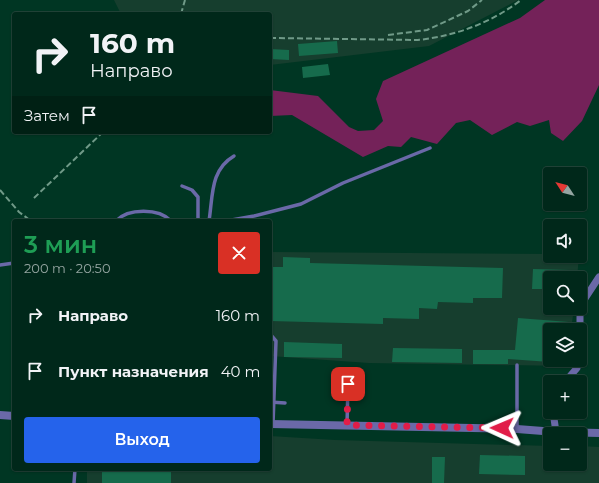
<!DOCTYPE html>
<html lang="ru">
<head>
<meta charset="utf-8">
<style>
  body { margin:0; font-family:Montserrat,sans-serif; background:#0a3023; color:#f1f3f6; height:100vh; display:flex; flex-direction:column; font-size:15px; white-space:nowrap }
  * { box-sizing:border-box; margin:0 }
  p { font-size:13px; color:#95a6a2 }
  .icon { flex:none; width:22px; height:22px; fill:none; stroke:currentColor; stroke-width:2; stroke-linecap:round; stroke-linejoin:round }
  .map { position:relative; flex:1; overflow:hidden }
  .panel { position:absolute; left:12px; top:219px; width:260px; height:252px; display:flex; flex-direction:column; background:#00281a; border-radius:4px; box-shadow:0 1px 3px #0004,0 0 0 1px #224439 }
  .panel>* { flex:none }
  .banner { position:absolute; left:12px; top:12px; width:260px; height:122px; border-radius:4px; box-shadow:0 1px 3px #0004,0 0 0 1px #224439; background:#00281a; color:#f1f3f6; overflow:hidden }
  .needle { width:26px; rotate:306deg }
  .fabs { position:absolute; left:543px; top:167px; display:grid; gap:8px }
  .fabs a { display:grid; place-items:center; width:44px; height:44px; border-radius:4px; background:#00281a; box-shadow:0 1px 3px #0004,0 0 0 1px #224439; font-size:20px }
  .pin { position:absolute; display:grid; place-items:center; width:34px; height:34px; color:#fff; margin:-17px; border-radius:8px; box-shadow:0 2px 6px #0006 }
  .me { position:absolute; width:44px; margin:-22px; rotate:271deg; stroke-linejoin:round; filter:drop-shadow(0 0 3px #0008) }
  .turn { display:flex; align-items:center; gap:14px; height:84px; padding:0 12px; font-size:18px }
  .turn .icon { width:52px; height:52px; stroke-width:2.5 }
  .turn b { display:block; font-size:28px; line-height:34px }
  .then { display:flex; align-items:center; height:38px; padding:0 12px; background:#0003; gap:8px; font-size:15px }
  .round { display:grid; place-items:center; flex:none; width:42px; height:42px; border-radius:4px; background:#0a3023 }
  .headline { display:flex; align-items:center; justify-content:space-between; height:68px; padding:0 12px }
  h1 { font-size:24px; font-weight:600; line-height:30px; color:#1e9e55 }
  .cta { display:flex; gap:8px; margin-top:auto; padding:8px 12px }
  .cta a { flex:1; height:46px; border-radius:4px; background:#2563eb; color:#fff; font-size:16px; font-weight:600; line-height:46px; text-align:center }
  ul { padding:0; list-style:none }
  li { display:flex; align-items:center; gap:12px; height:56px; padding:0 12px }
  li div { flex:1 }
  li b { display:block; font-size:15px }
  li em { font-style:normal }
  .map>svg:first-child { display:block }
</style>
</head>
<body>
<div class="map">
<svg width="599" height="483" viewBox="0 0 599 483">
  <rect width="100%" height="100%" fill="#003623"/>
  <!-- built -->
  <g fill="#163e2e">
    <path d="M114 0H518L429 46 270 65V14H121Z"/>
    <path d="M270 252 550 254V256H579L577 278H550V308H574L571 330H550V360H568L567 366 369 363 270 356Z"/>
    <path d="M270 436 335 440 550 446V464H580V446L599 447V483H87V469H270Z"/>
  </g>
  <!-- green -->
  <path fill="#742259" d="M545 0H599V85L582 121 563 141 551 133 549 120 530 126 517 122 492 135 470 120 456 123 437 144 411 137 401 147 388 146 363 157 292 115 270 116V90L318 96 349 127 358 131 374 130 383 121 376 99 383 81 520 18Z"/>
  <!-- building -->
  <g fill="#166b4c">
    <path d="M337 41 338 53 299 56 298 44Z"/>
    <path d="M270 49 289 50V60L270 59Z"/>
    <path d="M328 64 330 75 303 78 302 67Z"/>
    <path d="M283 257 310 258V263L503 268 502 298H473V303L438 302 437 309 419 308V319L383 318V324L270 321V267H283Z"/>
    <path d="M533 269 570 270V278H550V289H532Z"/>
    <path d="M518 318 569 322V330H550V362L508 359V364H473V350H515Z"/>
    <path d="M284 342 342 344V358L284 357Z"/>
    <path d="M393 348 462 349V363L392 362Z"/>
    <path d="M480 455 525 456V475L479 474Z"/>
    <path d="M432 457H445L444 483H432Z"/>
    <rect x="102" y="469" width="69" height="14"/>
  </g>
  <g fill="none" stroke-linecap="round" stroke-linejoin="round">
    <!-- service -->
    <g stroke="#6a69a8" stroke-width="3.5">
      <path d="M182 186 192 190 198 197V221"/>
      <path d="M116 221C128 208 159 208 171 221"/>
      <path d="M209 221C213 196 210 170 234 156"/>
      <path d="M226 221 254 216 301 204 343 183 430 148"/>
      <path d="M0 265 14 263"/>
      <path d="M270 334 276 341 273 424"/>
      <path d="M517 365V429"/>
      <path d="M342 384H348L347 425"/>
      <path d="M270 402 285 403"/>
      <path d="M74 483 75 469"/>
    </g>
    <!-- minor -->
    <g stroke="#6a69a8" stroke-width="7">
      <path d="M580 330V306L599 277"/>
      <path d="M565 382 577 368 578 360"/>
      <path d="M553 412 556 432"/>
    </g>
    <!-- tertiary -->
    <g stroke="#6a69a8" stroke-width="8">
      <path d="M0 415 14 416"/>
      <path d="M270 424 517 429 556 432 599 433"/>
    </g>
    <!-- rail -->
    <g stroke="#709a88" stroke-width="2" stroke-dasharray="6 3" stroke-linecap="butt">
      <path d="M181 14 185 0"/>
      <path d="M388 35 427 30 468 11 482 0"/>
      <path d="M270 38 418 40C455 36 491 23 521 0"/>
      <path d="M0 190 19 212 31 221"/>
      <path d="M34 198 103 132"/>
    </g>
  </g>
  <g fill="none" stroke-linecap="round" stroke-linejoin="round">
    <!-- route -->
    <path stroke="#e11d48" stroke-width="7" stroke-dasharray="0 12.6" d="M348 384 347 425 502 428"/>
  </g>
</svg>
<div class="fabs">
<a><svg class="needle" viewBox="-14 -14 28 28"><path d="M0-13l5 13h-10z" fill="#e53935"/><path d="M0 13l5-13h-10z" fill="#95a6a2"/></svg></a>
<a><svg class="icon" aria-label="sound" viewBox="0 0 24 24"><path d="M4 9h4l5-4v14l-5-4H4zM17 9q2 3 0 6"/></svg></a>
<a><svg class="icon" aria-label="search" viewBox="0 0 24 24"><circle cx="10" cy="10" r="6"/><path d="M15 15l6 6"/></svg></a>
<a><svg class="icon" aria-label="layers" viewBox="0 0 24 24"><path d="M12 4l9 5-9 5-9-5zM3 14l9 5 9-5"/></svg></a>
<a>+</a>
<a>−</a>
</div>
<div class="pin" style="left:348px;top:384px;background:#d93025"><svg class="icon" aria-label="arrive" viewBox="0 0 24 24"><path d="M6 21V4h12l-3 4 3 4H6"/></svg></div>
<svg class="me" style="left:502px;top:428px" viewBox="-20 -20 40 40"><path d="M0-17L14 15 0 8-14 15z" fill="#e11d48" stroke="#fff" stroke-width="4"/></svg>
<div class="banner">
<div class="turn"><svg class="icon" aria-label="right" viewBox="0 0 24 24"><path d="M7 20v-9h11M14 6l5 5-5 5"/></svg><div><b>160 m</b>Направо</div></div>
<div class="then">Затем<svg class="icon" aria-label="arrive" viewBox="0 0 24 24"><path d="M6 21V4h12l-3 4 3 4H6"/></svg></div>
</div>
<section class="panel">
<div class="headline"><div><h1>3 мин</h1><p>200 m · 20:50</p></div><a class="round" style="background:#d93025;color:#fff"><svg class="icon" aria-label="close" viewBox="0 0 24 24"><path d="M6 6l12 12M18 6L6 18"/></svg></a></div>
<ul>
<li><svg class="icon" aria-label="right" viewBox="0 0 24 24"><path d="M7 20v-9h11M14 6l5 5-5 5"/></svg><div><b>Направо</b></div><em>160 m</em></li>
<li><svg class="icon" aria-label="arrive" viewBox="0 0 24 24"><path d="M6 21V4h12l-3 4 3 4H6"/></svg><div><b>Пункт назначения</b></div><em>40 m</em></li>
</ul>
<div class="cta"><a>Выход</a></div>
</section>
</div>
</body>
</html>
